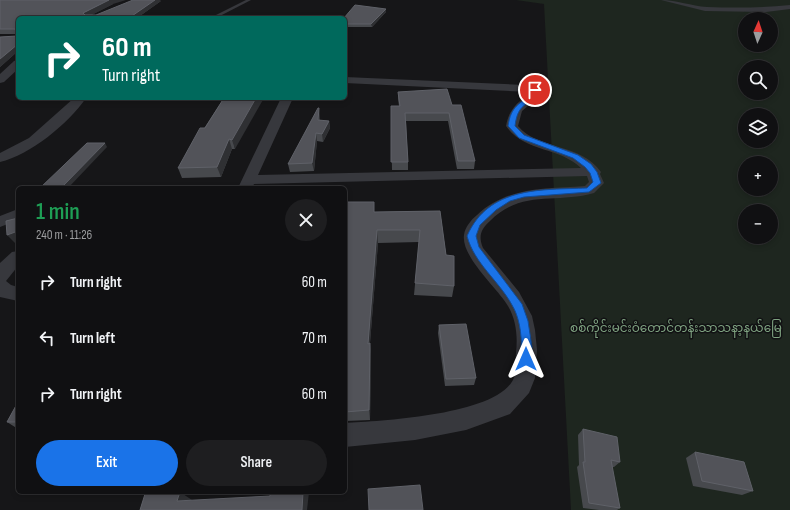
<!DOCTYPE html>
<html lang="en">
<head>
<meta charset="utf-8">
<style>
  body { margin:0; font-family:"Sofia Sans Condensed","Noto Sans Myanmar",sans-serif; background:#1e1e20; color:#f1f3f6; height:100vh; display:flex; flex-direction:column; font-size:15px; white-space:nowrap }
  * { box-sizing:border-box; margin:0 }
  p { font-size:13px; color:#9c9d9f }
  .icon { flex:none; width:22px; height:22px; fill:none; stroke:currentColor; stroke-width:2; stroke-linecap:round; stroke-linejoin:round }
  .map { position:relative; flex:1; overflow:hidden }
  .details { position:absolute; left:16px; top:186px; width:331px; height:308px; display:flex; flex-direction:column; background:#101012; border-radius:6px; box-shadow:0 2px 6px #0003,0 0 0 1px #303032 }
  .details>* { flex:none }
  .banner { position:absolute; left:16px; top:16px; width:331px; height:84px; border-radius:6px; box-shadow:0 2px 6px #0003,0 0 0 1px #303032; background:#00695c; color:#fff; overflow:hidden }
  .needle { width:26px; rotate:3deg }
  .fabs { position:absolute; left:738px; top:12px; display:grid; gap:8px }
  .fabs a { display:grid; place-items:center; width:40px; height:40px; border-radius:50%; background:#101012; box-shadow:0 2px 6px #0003,0 0 0 1px #303032; font-size:20px }
  .pin { position:absolute; display:grid; place-items:center; width:34px; height:34px; color:#fff; margin:-17px; border:2px solid #fff; border-radius:50%; box-shadow:0 1px 4px #0007 }
  .me { position:absolute; width:44px; margin:-22px; rotate:0deg; stroke-linejoin:round; filter:drop-shadow(0 0 3px #0008) }
  .turn { display:flex; align-items:center; gap:14px; height:84px; padding:0 20px; font-size:18px }
  .turn .icon { width:52px; height:52px; stroke-width:2.5 }
  .turn b { display:block; font-size:28px; line-height:34px }
  .round { display:grid; place-items:center; flex:none; width:42px; height:42px; border-radius:21px; background:#1e1e20 }
  .overview { display:flex; align-items:center; justify-content:space-between; height:68px; padding:0 20px }
  h1 { font-size:24px; font-weight:600; line-height:30px; color:#1e9e55 }
  .primary-button { display:flex; gap:8px; margin-top:auto; padding:8px 20px }
  .primary-button a { flex:1; height:46px; border-radius:24px; background:#1a73e8; color:#fff; font-size:16px; font-weight:600; line-height:46px; text-align:center }
  .primary-button a+a { background:#1e1e20; color:#f1f3f6 }
  ul { padding:0; list-style:none }
  li { display:flex; align-items:center; gap:12px; height:56px; padding:0 20px }
  li div { flex:1 }
  li b { display:block; font-size:15px }
  li em { font-style:normal }
  .map>svg:first-child { display:block }
</style>
</head>
<body>
<div class="map">
<svg width="790" height="510" viewBox="0 0 790 510">
  <rect width="100%" height="100%" fill="#161618"/>
  <!-- green -->
  <path fill="#1e261f" fill-rule="evenodd" d="M516 0H790V510H571L544 4ZM745 19H771V45H745ZM745 67H771V93H745ZM745 115H771V141H745ZM745 163H771V189H745ZM745 211H771V237H745Z"/>
  <g fill="none" stroke-linecap="round" stroke-linejoin="round">
    <!-- lane -->
    <path fill="#37383d" fill-rule="evenodd" d="M246 0H251L216 18H210Z"/>
    <!-- street -->
    <g fill="#37383d" fill-rule="evenodd">
      <path d="M661 0C677 0 691 6 707 7 734 8 762 8 790 5V9L766 12 705 11Z"/>
      <path d="M18 60V69L4 82 0 83V74L14 61Z"/>
      <path d="M345 77 525 85 539 88 543 93 522 111 518 126C538 150 581 143 601 172L600 174 604 183 594 193C556 204 522 189 490 221 481 229 478 236 483 248L519 292 532 316 535 330 537 350 535 378 529 393 510 414 466 430 415 440 345 447V423C382 421 495 415 513 380 517 373 515 360 516 353 518 336 516 317 506 303 495 286 461 256 464 235 465 227 471 220 477 215 508 186 546 189 585 186L589 182 587 176 254 184 252 188H238L281 98H293L258 175 581 168C560 147 524 152 506 126 509 109 518 102 531 92L345 83Z"/>
      <path d="M74 98H86C68 124 30 155 0 162V153L29 138Z"/>
      <path d="M18 209V220L0 227V216Z"/>
      <path d="M18 251V266L6 281 11 285 18 287V301L0 297V263L12 252Z"/>
    </g>
  </g>
  <!-- wall -->
  <g fill="#47494d">
    <path d="M0 0 113 4 91 15H96L161 1 137 18H18V51L0 67V37L17 36 16 34H0Z"/>
    <path d="M386 9V12L372 27H345V18Z"/>
    <path d="M398 92 452 105 475 161 474 169H457L448 121H406L408 162V170H392L391 106H399L398 99Z"/>
    <path d="M224 98 235 149H232L221 177 182 178 178 168Z"/>
    <path d="M320 116V120L329 121 330 128 323 142 317 141 314 171 290 172 288 164Z"/>
    <path d="M345 202 375 212 440 211 446 255 454 286 452 297 414 295 419 242 378 243 370 343 371 354 370 420 345 421Z"/>
    <path d="M439 325 476 378 474 385 445 386 438 333Z"/>
    <path d="M18 402V429L7 422Z"/>
    <path d="M583 429 620 462 614 467H612L620 508 617 510H599L583 508 577 467 579 465 578 435Z"/>
    <path d="M695 452 753 491 742 495 693 486 686 458Z"/>
  </g>
  <!-- shaded-wall -->
  <g fill="#2f3033">
    <path d="M109 0H126L113 4 86 18 83 13Z"/>
    <path d="M155 0H160L161 1 137 18H129Z"/>
    <path d="M386 9V12L372 27 371 24Z"/>
    <path d="M18 44V51L0 67V59Z"/>
    <path d="M256 98H264L235 149 232 140Z"/>
    <path d="M319 108 320 116 319 127 318 120Z"/>
    <path d="M329 121 330 128 323 142 322 134Z"/>
    <path d="M316 133 317 141 314 171 312 163Z"/>
    <path d="M229 139 232 149 221 177 217 167Z"/>
    <path d="M105 143 107 147 68 188H61Z"/>
    <path d="M377 230 378 243 369 355 368 344Z"/>
    <path d="M18 231V242L15 243 7 235Z"/>
    <path d="M370 343 371 354 370 420 369 410Z"/>
    <path d="M180 492 192 500 177 501Z"/>
    <path d="M303 492H309L307 510H302Z"/>
  </g>
  <!-- building -->
  <g fill="#525359" stroke="#5f6168">
    <path d="M0 0H109L83 13 85 15H96L133 0H155L129 18H18V44L0 59V37L17 36 15 29H0Z"/>
    <path d="M355 5 386 9 371 24H345V18H344Z"/>
    <path d="M447 89 452 105H461L475 161H458L449 113H405L408 162H391V106H400L398 92Z"/>
    <path d="M224 98H256L232 140 229 139 217 167 178 168 200 128H205Z"/>
    <path d="M318 108H319L318 120 329 121 322 134 316 133 312 163 288 164Z"/>
    <path d="M87 143H105L61 188H40Z"/>
    <path d="M345 202H374V212L440 211 446 255 454 256V286L415 283 420 230H377L368 344 370 343 369 410 345 412Z"/>
    <path d="M18 218V231L7 235 6 221Z"/>
    <path d="M466 324 476 378 446 379 439 325Z"/>
    <path d="M18 402V422H7Z"/>
    <path d="M583 429 617 437 620 462 611 460 620 508 589 503 583 462H585Z"/>
    <path d="M695 452 744 462 753 491 702 481Z"/>
    <path d="M420 485 423 510H369L368 489Z"/>
    <path d="M180 492 177 501 270 496V492H303L302 510H140L145 494Z"/>
  </g>
  <!-- route -->
  <path fill="#1a73e8" stroke="#114b97" d="M533 89H537L540 93C526 107 518 103 515 126L524 135 578 155 591 164 597 172 601 183 589 192 524 197 510 201 496 210 480 225 476 236 479 247 522 304 528 321 532 347 530 363 526 364 522 363C519 357 521 353 521 347 522 335 519 316 512 305 499 281 474 263 467 236 489 186 541 190 587 188L593 182 590 173 585 167 573 158 519 138 508 126C511 106 519 104 534 93Z"/>
  <g text-anchor="middle" dominant-baseline="central" stroke-width="3" stroke-linejoin="round" paint-order="stroke">
    <!-- park labels -->
    <g font-size="12" fill="#7fa381" stroke="#111113">
      <text x="676" y="328">စစ်ကိုင်းမင်းဝံတောင်တန်းသာသနာ့နယ်မြေ</text>
    </g>
  </g>
</svg>
<div class="fabs">
<a><svg class="needle" viewBox="-14 -14 28 28"><path d="M0-13l5 13h-10z" fill="#e53935"/><path d="M0 13l5-13h-10z" fill="#9c9d9f"/></svg></a>
<a><svg class="icon" aria-label="search" viewBox="0 0 24 24"><circle cx="10" cy="10" r="6"/><path d="M15 15l6 6"/></svg></a>
<a><svg class="icon" aria-label="layers" viewBox="0 0 24 24"><path d="M12 4l9 5-9 5-9-5zM3 14l9 5 9-5"/></svg></a>
<a>+</a>
<a>−</a>
</div>
<div class="pin" style="left:535px;top:90px;background:#d93025"><svg class="icon" aria-label="arrive" viewBox="0 0 24 24"><path d="M6 21V4h12l-3 4 3 4H6"/></svg></div>
<svg class="me" style="left:526px;top:359px" viewBox="-20 -20 40 40"><path d="M0-17L14 15 0 8-14 15z" fill="#1a73e8" stroke="#fff" stroke-width="4"/></svg>
<div class="banner">
<div class="turn"><svg class="icon" aria-label="right" viewBox="0 0 24 24"><path d="M7 20v-9h11M14 6l5 5-5 5"/></svg><div><b>60 m</b>Turn right</div></div>
</div>
<section class="details">
<div class="overview"><div><h1>1 min</h1><p>240 m · 11:26</p></div><a class="round"><svg class="icon" aria-label="close" viewBox="0 0 24 24"><path d="M6 6l12 12M18 6L6 18"/></svg></a></div>
<ul>
<li><svg class="icon" aria-label="right" viewBox="0 0 24 24"><path d="M7 20v-9h11M14 6l5 5-5 5"/></svg><div><b>Turn right</b></div><em>60 m</em></li>
<li><svg class="icon" aria-label="left" viewBox="0 0 24 24"><path d="M17 20v-9H6M10 6l-5 5 5 5"/></svg><div><b>Turn left</b></div><em>70 m</em></li>
<li><svg class="icon" aria-label="right" viewBox="0 0 24 24"><path d="M7 20v-9h11M14 6l5 5-5 5"/></svg><div><b>Turn right</b></div><em>60 m</em></li>
</ul>
<div class="primary-button"><a>Exit</a><a>Share</a></div>
</section>
</div>
</body>
</html>
